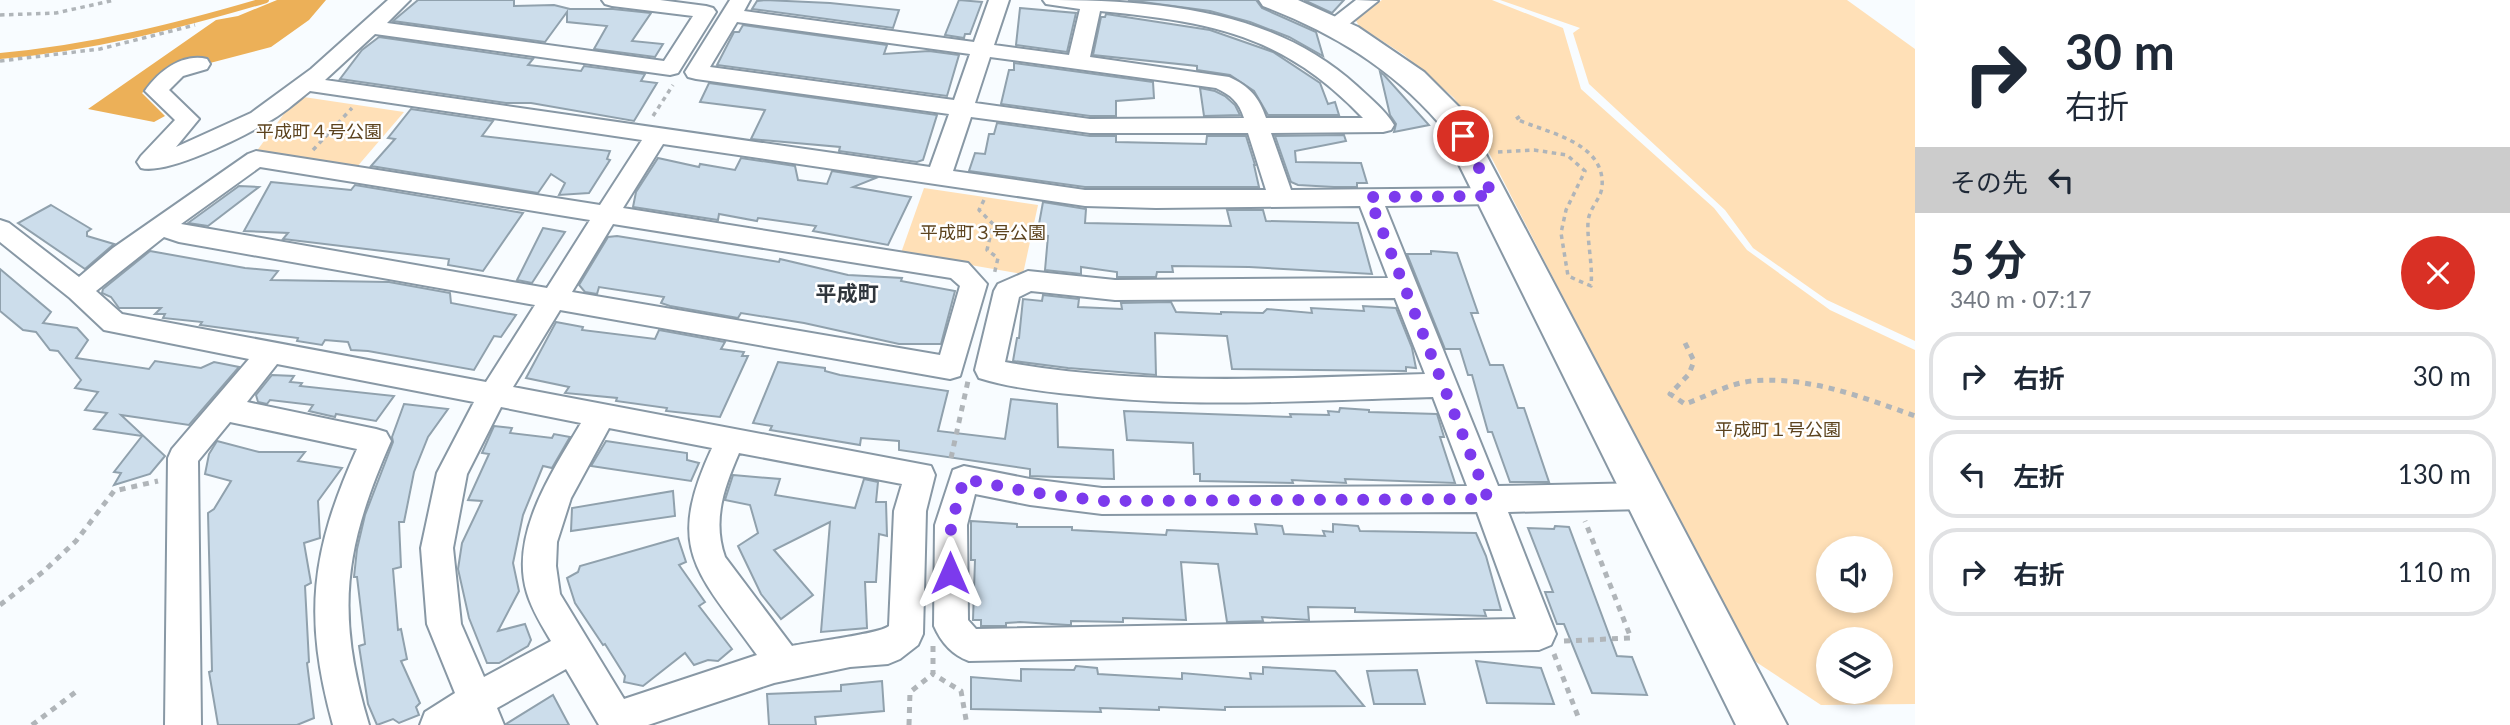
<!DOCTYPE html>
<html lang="ja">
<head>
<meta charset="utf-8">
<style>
  body { margin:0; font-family:Lato,"Noto Sans JP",sans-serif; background:#f6f6f7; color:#1f2937; height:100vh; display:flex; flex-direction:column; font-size:26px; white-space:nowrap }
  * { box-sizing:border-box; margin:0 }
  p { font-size:23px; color:#747a83 }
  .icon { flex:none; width:38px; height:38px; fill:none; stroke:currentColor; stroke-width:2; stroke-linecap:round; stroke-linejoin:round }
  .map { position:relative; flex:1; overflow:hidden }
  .sheet { display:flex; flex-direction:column; background:#fff; width:595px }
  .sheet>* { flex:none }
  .hud { background:#fff; color:#1f2937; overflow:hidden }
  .buttons { position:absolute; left:1816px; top:536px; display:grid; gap:14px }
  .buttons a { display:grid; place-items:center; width:77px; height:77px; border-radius:50%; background:#fff; box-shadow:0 4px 10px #0003; font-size:35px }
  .pin { position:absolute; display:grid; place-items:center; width:60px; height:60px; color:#fff; margin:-30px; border:4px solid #fff; border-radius:50%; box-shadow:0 2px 7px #0007 }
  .me { position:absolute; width:77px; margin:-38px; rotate:0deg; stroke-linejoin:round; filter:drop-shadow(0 0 5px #0008) }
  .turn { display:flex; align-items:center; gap:24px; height:147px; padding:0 35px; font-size:32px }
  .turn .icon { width:91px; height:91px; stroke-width:2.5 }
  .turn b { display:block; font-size:49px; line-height:60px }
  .then { display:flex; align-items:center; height:66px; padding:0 35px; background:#0003; gap:14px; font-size:26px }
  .round { display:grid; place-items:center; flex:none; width:74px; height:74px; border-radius:37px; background:#f6f6f7 }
  .headline { display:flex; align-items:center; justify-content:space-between; height:119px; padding:0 35px }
  h1 { font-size:42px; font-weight:700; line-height:52px }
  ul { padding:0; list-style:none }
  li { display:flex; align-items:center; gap:21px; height:88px; margin:0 14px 10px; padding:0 21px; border:4px solid #e0e1e3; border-radius:28px }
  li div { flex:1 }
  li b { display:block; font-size:26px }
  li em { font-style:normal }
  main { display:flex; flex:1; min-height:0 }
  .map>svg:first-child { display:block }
</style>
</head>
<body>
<main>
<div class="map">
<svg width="1915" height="725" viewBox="0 0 1915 725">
  <rect width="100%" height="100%" fill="#f8fcff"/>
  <!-- green -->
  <g fill="#ffe0b7" fill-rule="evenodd">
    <path d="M1382 0H1492L1563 28 1581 89 1714 208 1747 250 1830 310 1915 350V704L1821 705 1747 656 1485 145 1454 98 1404 55 1359 26 1355 19ZM1829 548H1881V600H1829ZM1829 639H1881V691H1829Z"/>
    <path d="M1500 0H1847L1915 49V341L1827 300 1753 248 1725 210 1589 84 1573 33 1580 28Z"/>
    <path d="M297 96 404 112 356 168 256 152Z"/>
    <path d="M924 188 1038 205 1023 274 901 253Z"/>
  </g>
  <!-- water -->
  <path fill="#ecb058" d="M277 0H326L309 20 271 47 210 63 208 57 173 66 142 93 165 116 154 122 88 109 216 20 238 16Z"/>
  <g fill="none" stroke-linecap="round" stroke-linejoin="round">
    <!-- stream -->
    <path stroke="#ecb058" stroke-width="6" d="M0 56C91 48 178 26 266 0"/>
  </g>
  <!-- building -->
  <g fill="#ccddeb" stroke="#90a1ad" stroke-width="2">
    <path d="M418 0H514V6L554 5 570 9H613L651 13 632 41 663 44 655 57 594 49 607 26 567 22V12L545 42 393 21Z"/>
    <path d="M765 0 830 3 899 10 893 28 752 9 757 1Z"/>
    <path d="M959 0 982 2 970 34H965L964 38 945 35Z"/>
    <path d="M1128 0H1256L1262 8 1316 32 1323 56 1289 37 1250 22 1210 11Z"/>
    <path d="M1304 0H1344L1332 13Z"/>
    <path d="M1020 8 1076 13 1067 52 1016 45Z"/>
    <path d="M1106 14 1210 30 1273 52 1320 83 1328 104 1335 102 1339 115H1268L1254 91 1230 75 1197 70V66L1093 55 1101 17H1105Z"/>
    <path d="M743 25 887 45 884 54 929 51 959 55 947 96 717 65 734 32H739Z"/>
    <path d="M379 37 533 59 528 65 581 71 584 66 645 74 641 81 657 83 634 121 531 103H506L340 79 362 50Z"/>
    <path d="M1014 63 1153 82 1154 98 1116 101V116H1090L1001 104 1009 70H1014Z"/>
    <path d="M1380 72 1384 75 1429 125 1394 132 1396 124 1390 115Z"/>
    <path d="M709 83 937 115 923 160 917 162 839 151 840 147 751 139 765 110 700 102Z"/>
    <path d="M1200 88 1215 91 1225 96 1235 105 1240 115 1204 116Z"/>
    <path d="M411 109 493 121 482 136 610 151 607 159 610 160 589 193 559 195 565 183 551 174 538 193 371 166 395 139 388 138Z"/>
    <path d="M997 123 1090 136H1116V142L1206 144 1207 136H1246L1255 165H1254L1259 187H1085L969 171 975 153 985 154 989 134H994Z"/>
    <path d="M1344 135 1346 141 1295 151 1296 162 1361 163 1367 183H1357V187H1334L1298 185 1291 182 1275 136Z"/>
    <path d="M658 158 699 167 700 164 735 170 741 158 795 166 798 180 827 184 832 171 876 178 853 187 911 197 888 245 813 231 816 226 758 218 757 221 719 214 718 220 633 207 636 192Z"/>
    <path d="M271 182 351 190 355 185 523 213 483 271 448 265 449 259 283 239 288 233 244 231Z"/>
    <path d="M239 186 259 187 208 226 188 223Z"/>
    <path d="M1043 202 1086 209 1085 223 1231 226 1227 210H1263L1266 221 1358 223 1372 274 1249 267 1172 266 1173 272H1157L1156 277H1117V272L1081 267V274L1045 270 1048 236 1037 235Z"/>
    <path d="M51 205 91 229 87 232V236L114 244 85 269 18 223Z"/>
    <path d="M543 228 565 232 532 283 517 280Z"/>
    <path d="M617 236 779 262 780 259 848 275 902 278 901 281 955 291 941 344H899L804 323 741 313 738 318 670 306 661 303 664 297 599 287 597 294 585 292 579 285 608 237Z"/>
    <path d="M150 251 245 268 278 271 271 280 389 282 450 293 451 303 516 315 501 337 494 336 474 370 368 351 351 350 348 342 325 340 322 345 297 341 298 338 200 325 202 322 163 318 165 314H155L161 308H119L111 297 102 293 103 289Z"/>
    <path d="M1431 251 1457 253 1478 313H1471L1490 365H1503L1518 408H1524L1549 482H1510L1492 432H1488L1472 375H1468L1460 349H1445L1407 254H1431Z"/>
    <path d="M0 269 51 312 43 323 77 328 88 340 76 358 149 369 155 361 201 368 214 362 239 367 189 425 121 415 165 456 150 474 114 485 121 473 114 472 142 436 94 429 107 413 85 410 98 392 75 388 81 380 58 351 50 350 36 332 23 330 0 311Z"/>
    <path d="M1043 295 1079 299 1078 307 1122 309 1121 303 1171 302 1176 312 1221 314V312L1263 313 1267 309 1312 313 1311 308 1364 311 1363 306 1396 308 1412 348 1416 368 1406 367V371L1232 369 1227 336 1155 333 1156 375 1068 368 1013 361 1017 338H1019L1023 299 1042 301Z"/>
    <path d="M556 322 583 327 582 330 655 339 659 330 725 342 721 349 744 352 742 356H748L720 417 666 411 667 408 616 401 617 398 565 393 569 387 526 378Z"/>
    <path d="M778 362 825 368V371L840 375 948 391 938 431 1005 439 1011 399 1057 404 1058 447 1113 450 1114 479 1030 476V469L899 450V441L861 438 860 445 770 430 772 426 753 423Z"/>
    <path d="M272 375 294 376 290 382 302 383 300 386 394 396 376 421 336 414 335 417 309 411 313 405 270 400 267 404 258 402 256 395Z"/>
    <path d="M404 404 448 409 428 437 414 472 404 522H399L401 567 393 569 398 630 401 629 407 659 401 661 420 703 416 707 419 715 399 723 393 719 377 725 368 704 359 646 365 644 357 577H354L357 549 365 515 393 442 392 437Z"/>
    <path d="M1340 408 1369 410V412L1437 414 1444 437H1440L1455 483 1345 479 1346 483 1292 480 1293 483 1200 481V474H1194L1193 443 1127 440 1124 411 1291 417 1290 414 1329 415 1328 411 1339 412Z"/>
    <path d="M494 426 512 428 510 433 552 438 554 434 570 437 552 468 543 466 523 515 513 563 519 591 498 631 525 624 531 640 528 646 499 663H487L469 618 458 569 462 543 482 501 468 500 489 454 482 453Z"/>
    <path d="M217 441 259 452H305L298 461 342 468 318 501 320 538 304 543 311 583 305 586 309 662 307 663 314 718 297 725H218L209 672 212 671 208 513 214 509 231 481 205 474 209 454Z"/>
    <path d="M606 441 687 453V460L699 463 691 481 591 466Z"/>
    <path d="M733 475 780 479 775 495 855 508 864 479 878 482 876 502H886L887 536 879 534 876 582H865L867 628 821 632 830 522 774 550 813 595 781 619 761 594 738 546 758 533 750 505 725 500Z"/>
    <path d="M673 491 675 516 571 531 572 508Z"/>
    <path d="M971 521 1017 524V527H1072V530L1166 535 1167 530 1257 534 1255 524 1282 526 1284 534 1325 536 1323 531 1333 532V524L1358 526 1360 531 1476 533 1486 556 1501 610H1484L1486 616 1355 612V608L1308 607 1309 620 1262 617 1263 621 1227 622 1218 564 1181 562 1186 620 1123 618V622L1071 621V625H1068L1020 622 1006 623V626H981V620H973L975 560H971Z"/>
    <path d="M1555 526 1569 527 1617 656 1632 657 1647 695 1592 693 1564 624H1557L1545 592H1553L1528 528 1554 529Z"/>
    <path d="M678 538 686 562 679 565 705 602 699 606 732 649 718 661 708 660 694 665 685 653 643 686 624 682 625 676 605 644 603 645 575 603 567 578 578 572 580 566Z"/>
    <path d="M1476 661 1541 668 1554 704 1487 703Z"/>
    <path d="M1076 666 1097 668 1098 674 1182 679V673L1251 679 1250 673 1263 674V667L1335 671 1364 706 1225 707V710L1159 707V710L1100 708 1101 712 971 709V677L1021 681V669L1074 670Z"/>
    <path d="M1417 670 1425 704H1374L1367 671Z"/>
    <path d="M882 681 884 711 815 717 816 725H769L767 694 841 691V685Z"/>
    <path d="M553 695 569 725H506V724Z"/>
  </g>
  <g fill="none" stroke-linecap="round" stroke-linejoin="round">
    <!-- street casing -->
    <g stroke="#8898a5" stroke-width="4">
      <g id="street">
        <path d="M388 0H410L387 23 664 61 693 16 612 6 605 4 602 0H660L706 6 713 8 716 12 678 73 670 75 375 34 325 80 930 167 949 114 696 79 688 77 685 72 730 0H750L744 11 974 42 989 0H1009L994 45 1069 55 1080 9 1046 4 1043 0C1153 0 1272 8 1357 86 1370 98 1385 110 1394 125L1391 130 1383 132 1271 133 1291 190 1493 188 1502 190 1505 196 1502 202 1493 204 1385 206 1498 486 1646 483 1657 487 1661 496 1657 505 1646 509 1508 512 1556 634 1551 645 1539 650 969 661C952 655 941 642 934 626L935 525 953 470 964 466 1030 479 1102 488 1467 486 1433 397C1316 400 1197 409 1079 395 1046 392 1011 388 979 378L975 370 994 291 998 284 1028 271 1115 280 1388 278 1360 206 1156 208 1085 206 663 144 623 208 968 263 987 284 960 376 950 379 560 310 513 387 931 466 935 475 926 511 923 634 918 645 900 659 888 664 850 667 774 683 648 725H599L566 669 497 708 504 725H420L425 712 455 693 427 624 421 548 437 473 474 402 277 364 247 402 376 429 386 432 391 441C344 548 335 612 369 725H333C303 616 311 551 357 449L230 422 198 461 201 725H165L168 458 172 449 249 359 104 330 70 298 0 242V220L9 223 79 277 113 248 248 154 256 151 600 205 642 140 310 91C296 102 282 115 266 123 241 138 167 175 141 168L137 162 141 156 175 120 145 91C158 72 182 53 207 59L210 64 207 69 183 76 169 90 199 119 176 147 251 113 311 69ZM1100 11C1211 22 1283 34 1363 118H1266C1259 97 1249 86 1229 77L1090 57ZM737 22 970 54 954 100 710 67ZM990 57 1216 88C1231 95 1239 102 1244 118L1090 119 975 103ZM971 117 1090 133H1248L1266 190H1085L953 171ZM260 167 590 220 547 288 181 224ZM613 224 951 278 960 286 940 355 572 292ZM164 237 179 242 535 305 486 382 122 314 96 291ZM1031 291 1115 300 1395 298 1425 374C1284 378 1144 387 1005 362L1019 297ZM501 407 581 423C553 471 509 534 527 593 532 610 542 626 551 641L484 677 461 624 453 548 467 474ZM609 428 712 448C664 551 698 572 757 655L624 699 560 594 556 566 557 542 571 498ZM739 453 902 484 894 511 889 626C880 634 810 642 792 646L725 557C712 520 724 488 739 453ZM975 494 1030 505 1102 514 1477 512 1516 619 976 629 968 620 967 525Z"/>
        <path d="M1356 0 1378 1 1343 29H1329L1326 25 1329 21Z"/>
      </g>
    </g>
    <!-- secondary casing -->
    <g stroke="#8898a5" stroke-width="4">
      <path id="secondary" d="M1259 0H1298L1358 27 1424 72 1463 111 1787 725H1736L1438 122C1390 67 1331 32 1263 6Z"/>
    </g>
    <!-- path-far1 -->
    <g stroke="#b0b5b9" stroke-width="3.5" stroke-dasharray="4.5 4.5" stroke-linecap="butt">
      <path d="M0 15 56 13 115 0"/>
      <path d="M0 61 100 49 195 25"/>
      <path d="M653 116 673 85"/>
      <path d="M313 150 352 108"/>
      <path d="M1498 152 1534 150 1567 155 1585 171 1566 210 1561 233 1568 276 1591 286C1593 264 1587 243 1588 222 1589 208 1601 199 1602 187 1606 142 1547 133 1516 119L1522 115"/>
      <path d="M984 200 979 210 993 224 987 250 998 258 994 275"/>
    </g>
    <!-- path -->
    <g stroke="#b0b5b9" stroke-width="5" stroke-dasharray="6 6" stroke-linecap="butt">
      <path d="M1685 343 1694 361 1689 374 1670 394 1685 404C1705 397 1730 383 1752 381 1809 376 1862 397 1915 416"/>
      <path d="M951 458 968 381"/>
      <path d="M0 605 44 571 76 541 114 491 158 481"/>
      <path d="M1564 641 1631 638 1585 521"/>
      <path d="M933 646V674L961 691 967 725"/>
      <path d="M1554 654 1579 719"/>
      <path d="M32 725 77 691"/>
      <path d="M909 725 910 692 933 674"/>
    </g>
    <!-- street -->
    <use href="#street" fill="#fff" fill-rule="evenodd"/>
    <!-- secondary -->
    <use href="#secondary" fill="#fff" fill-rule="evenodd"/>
  </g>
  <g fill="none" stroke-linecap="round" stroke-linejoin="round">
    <!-- route -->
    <path stroke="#7c3aed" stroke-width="12" stroke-dasharray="0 21.6" d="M950 573 951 525 964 479 1030 492 1102 501 1488 499 1369 197 1493 196 1463 136"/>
  </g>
  <g text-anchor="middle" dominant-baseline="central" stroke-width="5" stroke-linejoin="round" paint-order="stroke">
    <!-- park labels -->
    <g font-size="18" fill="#5c431e" stroke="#fff">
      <text x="319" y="131">平成町４号公園</text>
      <text x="983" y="232">平成町３号公園</text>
      <text x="1778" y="429">平成町１号公園</text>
    </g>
    <!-- quarter labels -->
    <g font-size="21" font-weight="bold" fill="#30363c" stroke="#fff">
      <text x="847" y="292">平成町</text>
    </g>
  </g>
</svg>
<div class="buttons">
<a><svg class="icon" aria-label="sound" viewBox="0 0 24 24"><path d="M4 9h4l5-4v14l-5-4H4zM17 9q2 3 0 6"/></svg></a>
<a><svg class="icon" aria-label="layers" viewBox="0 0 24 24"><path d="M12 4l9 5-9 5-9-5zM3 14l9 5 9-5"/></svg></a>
</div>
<div class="pin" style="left:1463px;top:136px;background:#d93025"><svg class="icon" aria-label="arrive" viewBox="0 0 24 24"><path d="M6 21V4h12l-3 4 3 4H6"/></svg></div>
<svg class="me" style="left:950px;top:573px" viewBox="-20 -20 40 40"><path d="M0-17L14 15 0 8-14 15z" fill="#7c3aed" stroke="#fff" stroke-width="4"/></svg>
</div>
<section class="sheet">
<div class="hud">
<div class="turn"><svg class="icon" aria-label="right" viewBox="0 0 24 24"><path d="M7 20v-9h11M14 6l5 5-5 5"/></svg><div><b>30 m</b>右折</div></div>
<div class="then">その先<svg class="icon" aria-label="left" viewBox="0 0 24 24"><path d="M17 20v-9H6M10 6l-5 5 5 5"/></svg></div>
</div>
<div class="headline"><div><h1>5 分</h1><p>340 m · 07:17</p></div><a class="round" style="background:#d93025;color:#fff"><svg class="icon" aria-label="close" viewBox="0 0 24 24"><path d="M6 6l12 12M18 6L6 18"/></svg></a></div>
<ul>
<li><svg class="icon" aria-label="right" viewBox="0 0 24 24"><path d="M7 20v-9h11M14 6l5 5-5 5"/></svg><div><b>右折</b></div><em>30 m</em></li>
<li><svg class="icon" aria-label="left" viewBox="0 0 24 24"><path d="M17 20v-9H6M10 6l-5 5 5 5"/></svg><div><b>左折</b></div><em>130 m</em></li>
<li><svg class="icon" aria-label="right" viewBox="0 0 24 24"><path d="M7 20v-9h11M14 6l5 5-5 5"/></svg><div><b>右折</b></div><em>110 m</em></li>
</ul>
</section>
</main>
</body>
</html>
